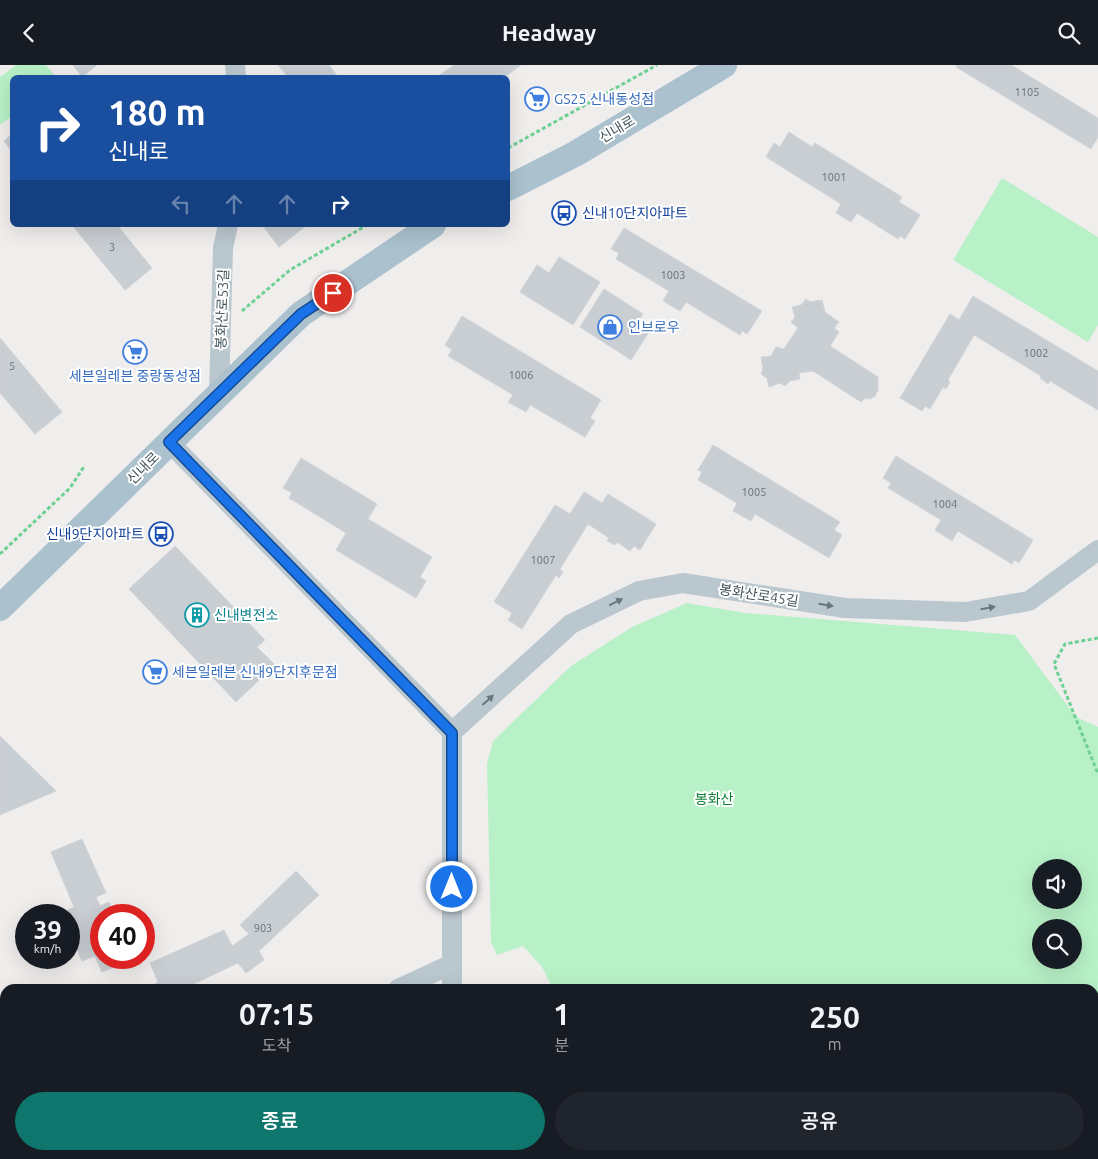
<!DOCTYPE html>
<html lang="ko">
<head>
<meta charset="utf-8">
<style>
  body { margin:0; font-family:Ubuntu,"Noto Sans KR",sans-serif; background:#20242c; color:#f1f3f6; height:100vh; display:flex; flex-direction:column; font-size:19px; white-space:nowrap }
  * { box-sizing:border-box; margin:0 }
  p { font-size:16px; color:#9ea1a6 }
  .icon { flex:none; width:28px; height:28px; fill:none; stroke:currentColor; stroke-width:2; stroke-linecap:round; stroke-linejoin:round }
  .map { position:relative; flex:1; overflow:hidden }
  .details { position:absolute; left:0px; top:919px; width:1099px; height:176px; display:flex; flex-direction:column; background:#171b24; border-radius:15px 15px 0 0; box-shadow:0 5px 20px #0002 }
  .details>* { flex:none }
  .hud { position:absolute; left:10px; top:10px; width:500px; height:152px; border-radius:8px; box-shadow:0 5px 20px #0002; background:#1a4fa0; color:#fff; overflow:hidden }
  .fabs { position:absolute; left:1032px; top:794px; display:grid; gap:10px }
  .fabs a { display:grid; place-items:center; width:50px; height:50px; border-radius:50%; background:#171b24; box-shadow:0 5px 20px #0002; font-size:25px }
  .speed { position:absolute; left:15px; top:839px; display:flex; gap:10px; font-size:25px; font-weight:700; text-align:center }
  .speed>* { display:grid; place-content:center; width:65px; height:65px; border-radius:50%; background:#171b24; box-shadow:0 5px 20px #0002; line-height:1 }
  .speed small { font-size:12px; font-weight:400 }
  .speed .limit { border:8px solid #d22; background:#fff; color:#111 }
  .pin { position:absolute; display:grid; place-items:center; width:42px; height:42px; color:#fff; margin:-21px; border:2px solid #fff; border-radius:50%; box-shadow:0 1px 5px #0007 }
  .me { position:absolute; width:55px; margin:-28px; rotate:0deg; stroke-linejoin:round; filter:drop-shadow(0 0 4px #0008) }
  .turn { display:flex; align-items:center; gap:18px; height:105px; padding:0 15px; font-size:22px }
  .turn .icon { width:65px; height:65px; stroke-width:2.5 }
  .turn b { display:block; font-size:35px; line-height:42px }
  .lanes { display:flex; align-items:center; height:48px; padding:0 15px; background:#0003; justify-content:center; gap:25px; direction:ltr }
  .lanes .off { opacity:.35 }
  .eta { display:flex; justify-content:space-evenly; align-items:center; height:85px; text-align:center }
  .eta b { font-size:30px; font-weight:600; line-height:35px }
  .cta { display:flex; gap:10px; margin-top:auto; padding:10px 15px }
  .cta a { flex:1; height:58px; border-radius:30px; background:#0f766e; color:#fff; font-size:20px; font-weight:600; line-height:58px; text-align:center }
  .cta a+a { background:#20242c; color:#f1f3f6 }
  header { display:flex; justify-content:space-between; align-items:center; height:65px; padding:0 15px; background:#171b24; font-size:22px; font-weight:600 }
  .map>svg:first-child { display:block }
</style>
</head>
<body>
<header><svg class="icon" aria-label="back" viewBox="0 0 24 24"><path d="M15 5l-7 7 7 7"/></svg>Headway<svg class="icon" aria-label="search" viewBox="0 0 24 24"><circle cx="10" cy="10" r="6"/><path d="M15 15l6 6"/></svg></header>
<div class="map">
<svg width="1098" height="1094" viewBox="0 0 1098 1094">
  <rect width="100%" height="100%" fill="#f0eded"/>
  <!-- green -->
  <g fill="#b8f1c7" fill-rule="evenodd">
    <path d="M16 0H46L56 12H12V51L0 60V12Z"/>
    <path d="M1002 113 1098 172V260L1088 277 953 195Z"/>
    <path d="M687 538 746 548 1015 570 1076 652 1098 662V1094H610L614 1090H1094V924H553L542 902 523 881 497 890 491 877 487 699 493 676 571 601 632 562ZM1041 802H1074V835H1041ZM1041 862H1074V895H1041Z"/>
  </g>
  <!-- building -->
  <g fill="#c9ced3" stroke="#d1d4d9">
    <path d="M73 0H97L82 12Z"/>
    <path d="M278 0H329L338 12H288Z"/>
    <path d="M454 0H521L505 12H437Z"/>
    <path d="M957 0H1011L1098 53V72L1091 84 956 2Z"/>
    <path d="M789 67 812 82 815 78 902 132 899 137 920 150 905 174 900 171 898 174 857 148 851 157 836 148 841 139 766 92 774 78 780 82Z"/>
    <path d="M12 69V87L4 76Z"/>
    <path d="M72 160H117L152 203 125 225Z"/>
    <path d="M262 160H307L279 182Z"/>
    <path d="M624 163 762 246 747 269 742 266 740 270 686 237 680 246 663 236 669 226 616 194 619 188 611 184Z"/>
    <path d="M559 192 600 217 573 260 520 227 537 200 549 208Z"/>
    <path d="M604 224 643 249 636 258 649 267 631 295 580 262Z"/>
    <path d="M973 231 1098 306V345L1050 316 1048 319 1040 313 1041 311 974 270 948 315 950 317 946 324 943 322 930 344 925 341 922 346 900 333 950 249 959 255Z"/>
    <path d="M806 234 810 237 822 235 825 247 839 257 834 263 839 267 830 281 878 312V325L875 331 870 334 865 333 861 337 813 306 799 308 800 314 790 316 785 321 780 318 769 322 767 313 761 309 763 303 761 292 771 291 776 282 784 284 798 263 791 257 795 252 792 242 801 240Z"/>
    <path d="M462 251 601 335 590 353 595 356 585 372 530 340 526 347 508 337 513 330 448 291 452 285 445 280Z"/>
    <path d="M0 273 62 347 35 369 0 328Z"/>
    <path d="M713 380 840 457 834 465 842 470 829 493 755 449 751 456 733 446 737 438 698 415 702 407 698 405Z"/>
    <path d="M896 391 1033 475 1019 498 1014 495 1012 499 958 466 952 476 935 465 941 455 888 423 891 418 883 413Z"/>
    <path d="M301 393 377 439 368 454 432 492 420 512 426 516 416 533 336 485 346 468 289 433 292 428 283 423Z"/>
    <path d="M584 427 602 438 608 429 656 459 640 485 634 481 630 486 617 477 615 480 607 476 609 473 588 459 560 504 563 507 559 513 556 510 522 564 508 555 512 548 494 537 555 440 570 449Z"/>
    <path d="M175 481 265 575 257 582 275 600 236 637 129 524Z"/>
    <path d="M0 671 56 726 0 750Z"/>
    <path d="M82 774 106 828 96 832 100 841 109 837 115 850H101V892L134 894 102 907 95 891 82 896 69 865V850H62L61 848 74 842 51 787Z"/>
    <path d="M296 806 319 830 259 886 264 895 246 908 238 898 183 924H151L150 922 158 917 150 898 224 865 232 881 249 869 240 860Z"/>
    <path d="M5 964V993L0 982V966Z"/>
    <path d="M0 1035 5 1046V1090H24L26 1094H0Z"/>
  </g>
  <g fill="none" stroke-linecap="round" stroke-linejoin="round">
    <!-- path -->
    <g stroke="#6ed193" stroke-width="3" stroke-dasharray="4 2.5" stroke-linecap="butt">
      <path d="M508 83 657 0"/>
      <path d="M242 246 290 205 367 160"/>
      <path d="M0 489 70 423 85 400"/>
      <path d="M1098 573 1065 579 1054 599 1098 709"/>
    </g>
    <!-- minor -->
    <g stroke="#bac7ce" stroke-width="20">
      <path d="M235 0 236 12"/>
      <path d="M219 328 223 183 228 160"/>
      <path d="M169 377 452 667V924"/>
      <path d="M452 667 571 559 639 526 683 518 845 543 965 547 1029 536 1098 485"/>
      <path d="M398 924 452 899"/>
      <path d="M452 1090V1094"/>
    </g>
    <!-- major -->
    <g stroke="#abc1ce" stroke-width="26">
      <path d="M508 123 575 89 724 0"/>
      <path d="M0 543 301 249 433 160"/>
    </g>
  </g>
  <!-- one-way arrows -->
  <defs><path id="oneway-solid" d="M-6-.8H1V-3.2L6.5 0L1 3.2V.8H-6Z" transform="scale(1.25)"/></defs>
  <g fill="#67767e">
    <use href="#oneway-solid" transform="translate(616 537) rotate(-26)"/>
    <use href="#oneway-solid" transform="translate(826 540) rotate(9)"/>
    <use href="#oneway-solid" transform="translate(988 543) rotate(-10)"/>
    <use href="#oneway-solid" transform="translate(488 635) rotate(-42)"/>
  </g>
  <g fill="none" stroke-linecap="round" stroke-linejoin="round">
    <!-- route casing -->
    <g stroke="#114b97" stroke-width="12">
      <path id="route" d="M333 228 301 249 169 377 452 668V822"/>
    </g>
    <!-- route -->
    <use href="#route" stroke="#1a73e8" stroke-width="9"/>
  </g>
  <!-- icons -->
  <defs>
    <g id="supermarket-ring" transform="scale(1.25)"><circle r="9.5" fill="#fff" stroke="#3f7fe0" stroke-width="1.5"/><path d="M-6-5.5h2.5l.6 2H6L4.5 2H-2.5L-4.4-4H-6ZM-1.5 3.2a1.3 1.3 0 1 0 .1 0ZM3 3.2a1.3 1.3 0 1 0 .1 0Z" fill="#3f7fe0"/></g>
    <g id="bus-ring" transform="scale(1.25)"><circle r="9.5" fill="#fff" stroke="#1a4fb4" stroke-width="1.5"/><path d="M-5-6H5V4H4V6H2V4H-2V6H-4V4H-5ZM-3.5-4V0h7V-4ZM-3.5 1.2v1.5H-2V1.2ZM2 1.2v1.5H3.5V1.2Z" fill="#1a4fb4"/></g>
    <g id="shop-ring" transform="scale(1.25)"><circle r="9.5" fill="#fff" stroke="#3f7fe0" stroke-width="1.5"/><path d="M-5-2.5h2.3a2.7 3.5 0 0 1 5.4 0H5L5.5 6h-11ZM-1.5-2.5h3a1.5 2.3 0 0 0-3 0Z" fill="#3f7fe0"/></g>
    <g id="building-ring" transform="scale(1.25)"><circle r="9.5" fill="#fff" stroke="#0f9aa8" stroke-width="1.5"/><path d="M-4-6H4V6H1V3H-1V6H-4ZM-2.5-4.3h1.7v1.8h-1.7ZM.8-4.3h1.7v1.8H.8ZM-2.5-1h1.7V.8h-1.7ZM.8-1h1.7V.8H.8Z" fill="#0f9aa8"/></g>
  </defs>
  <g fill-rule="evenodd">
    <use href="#supermarket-ring" x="537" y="34"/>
    <use href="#bus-ring" x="564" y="148"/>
    <use href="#shop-ring" x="610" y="262"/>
    <use href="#supermarket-ring" x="135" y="287"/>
    <use href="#bus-ring" x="161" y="469"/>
    <use href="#building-ring" x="197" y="550"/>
    <use href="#supermarket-ring" x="155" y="607"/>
  </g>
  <g text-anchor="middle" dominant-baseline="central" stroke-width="4" stroke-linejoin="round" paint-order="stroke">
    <!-- number labels -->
    <g font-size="11" fill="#65727a">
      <text x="1027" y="27">1105</text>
      <text x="834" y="112">1001</text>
      <text x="112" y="182">3</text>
      <text x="673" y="210">1003</text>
      <text x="1036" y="288">1002</text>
      <text x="12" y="301">5</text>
      <text x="521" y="310">1006</text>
      <text x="754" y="427">1005</text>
      <text x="945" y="439">1004</text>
      <text x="543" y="495">1007</text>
      <text x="263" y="863">903</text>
    </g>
    <!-- shop labels -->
    <g font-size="14" fill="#366cbe" stroke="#fff" text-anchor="start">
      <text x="554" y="34">GS25 신내동성점</text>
      <text x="628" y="262">인브로우</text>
      <text x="135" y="311" text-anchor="middle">세븐일레븐 중랑동성점</text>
      <text x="172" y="607">세븐일레븐 신내9단지후문점</text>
    </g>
    <!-- street labels -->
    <g font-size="14" fill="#44545c" stroke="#fff">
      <text transform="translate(617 64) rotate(-31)">신내로</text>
      <text transform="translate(222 244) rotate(-88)">봉화산로53길</text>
      <text transform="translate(143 403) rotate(-45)">신내로</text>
      <text transform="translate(759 530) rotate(9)">봉화산로45길</text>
    </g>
    <!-- transit labels -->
    <g font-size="14" fill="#164399" stroke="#fff" text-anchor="start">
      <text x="582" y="148">신내10단지아파트</text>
      <text x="144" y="469" text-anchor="end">신내9단지아파트</text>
    </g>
    <!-- culture labels -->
    <g font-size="14" fill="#0d838f" stroke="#fff" text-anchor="start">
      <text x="214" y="550">신내변전소</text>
    </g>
    <!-- park labels -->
    <g font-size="14" fill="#11813a" stroke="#fff">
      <text x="714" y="734">봉화산</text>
    </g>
  </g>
</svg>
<div class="fabs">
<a><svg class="icon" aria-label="sound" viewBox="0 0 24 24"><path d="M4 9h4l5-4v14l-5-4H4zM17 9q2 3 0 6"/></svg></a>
<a><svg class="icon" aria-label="search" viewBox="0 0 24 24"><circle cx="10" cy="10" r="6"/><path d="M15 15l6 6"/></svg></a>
</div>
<div class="speed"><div>39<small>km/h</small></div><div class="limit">40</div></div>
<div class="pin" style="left:333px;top:228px;background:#d93025"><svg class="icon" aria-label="arrive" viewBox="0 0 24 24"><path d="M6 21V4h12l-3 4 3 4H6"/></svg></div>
<svg class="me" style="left:452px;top:822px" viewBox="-20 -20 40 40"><circle r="17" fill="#1a73e8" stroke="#fff" stroke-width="3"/><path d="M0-11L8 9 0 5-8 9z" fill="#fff"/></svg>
<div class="hud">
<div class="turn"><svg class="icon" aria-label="right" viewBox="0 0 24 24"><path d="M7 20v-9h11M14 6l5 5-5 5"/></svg><div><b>180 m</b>신내로</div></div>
<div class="lanes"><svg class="icon off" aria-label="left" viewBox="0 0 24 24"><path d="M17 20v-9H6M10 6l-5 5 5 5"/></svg><svg class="icon off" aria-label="ahead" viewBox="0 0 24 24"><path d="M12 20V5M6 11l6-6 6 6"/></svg><svg class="icon off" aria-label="ahead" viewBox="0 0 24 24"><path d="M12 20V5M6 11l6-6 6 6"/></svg><svg class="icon" aria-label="right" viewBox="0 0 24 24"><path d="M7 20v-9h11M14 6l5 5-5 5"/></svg></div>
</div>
<section class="details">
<div class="eta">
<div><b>07:15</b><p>도착</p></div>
<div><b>1</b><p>분</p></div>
<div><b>250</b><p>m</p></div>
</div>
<div class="cta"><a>종료</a><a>공유</a></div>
</section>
</div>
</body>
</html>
